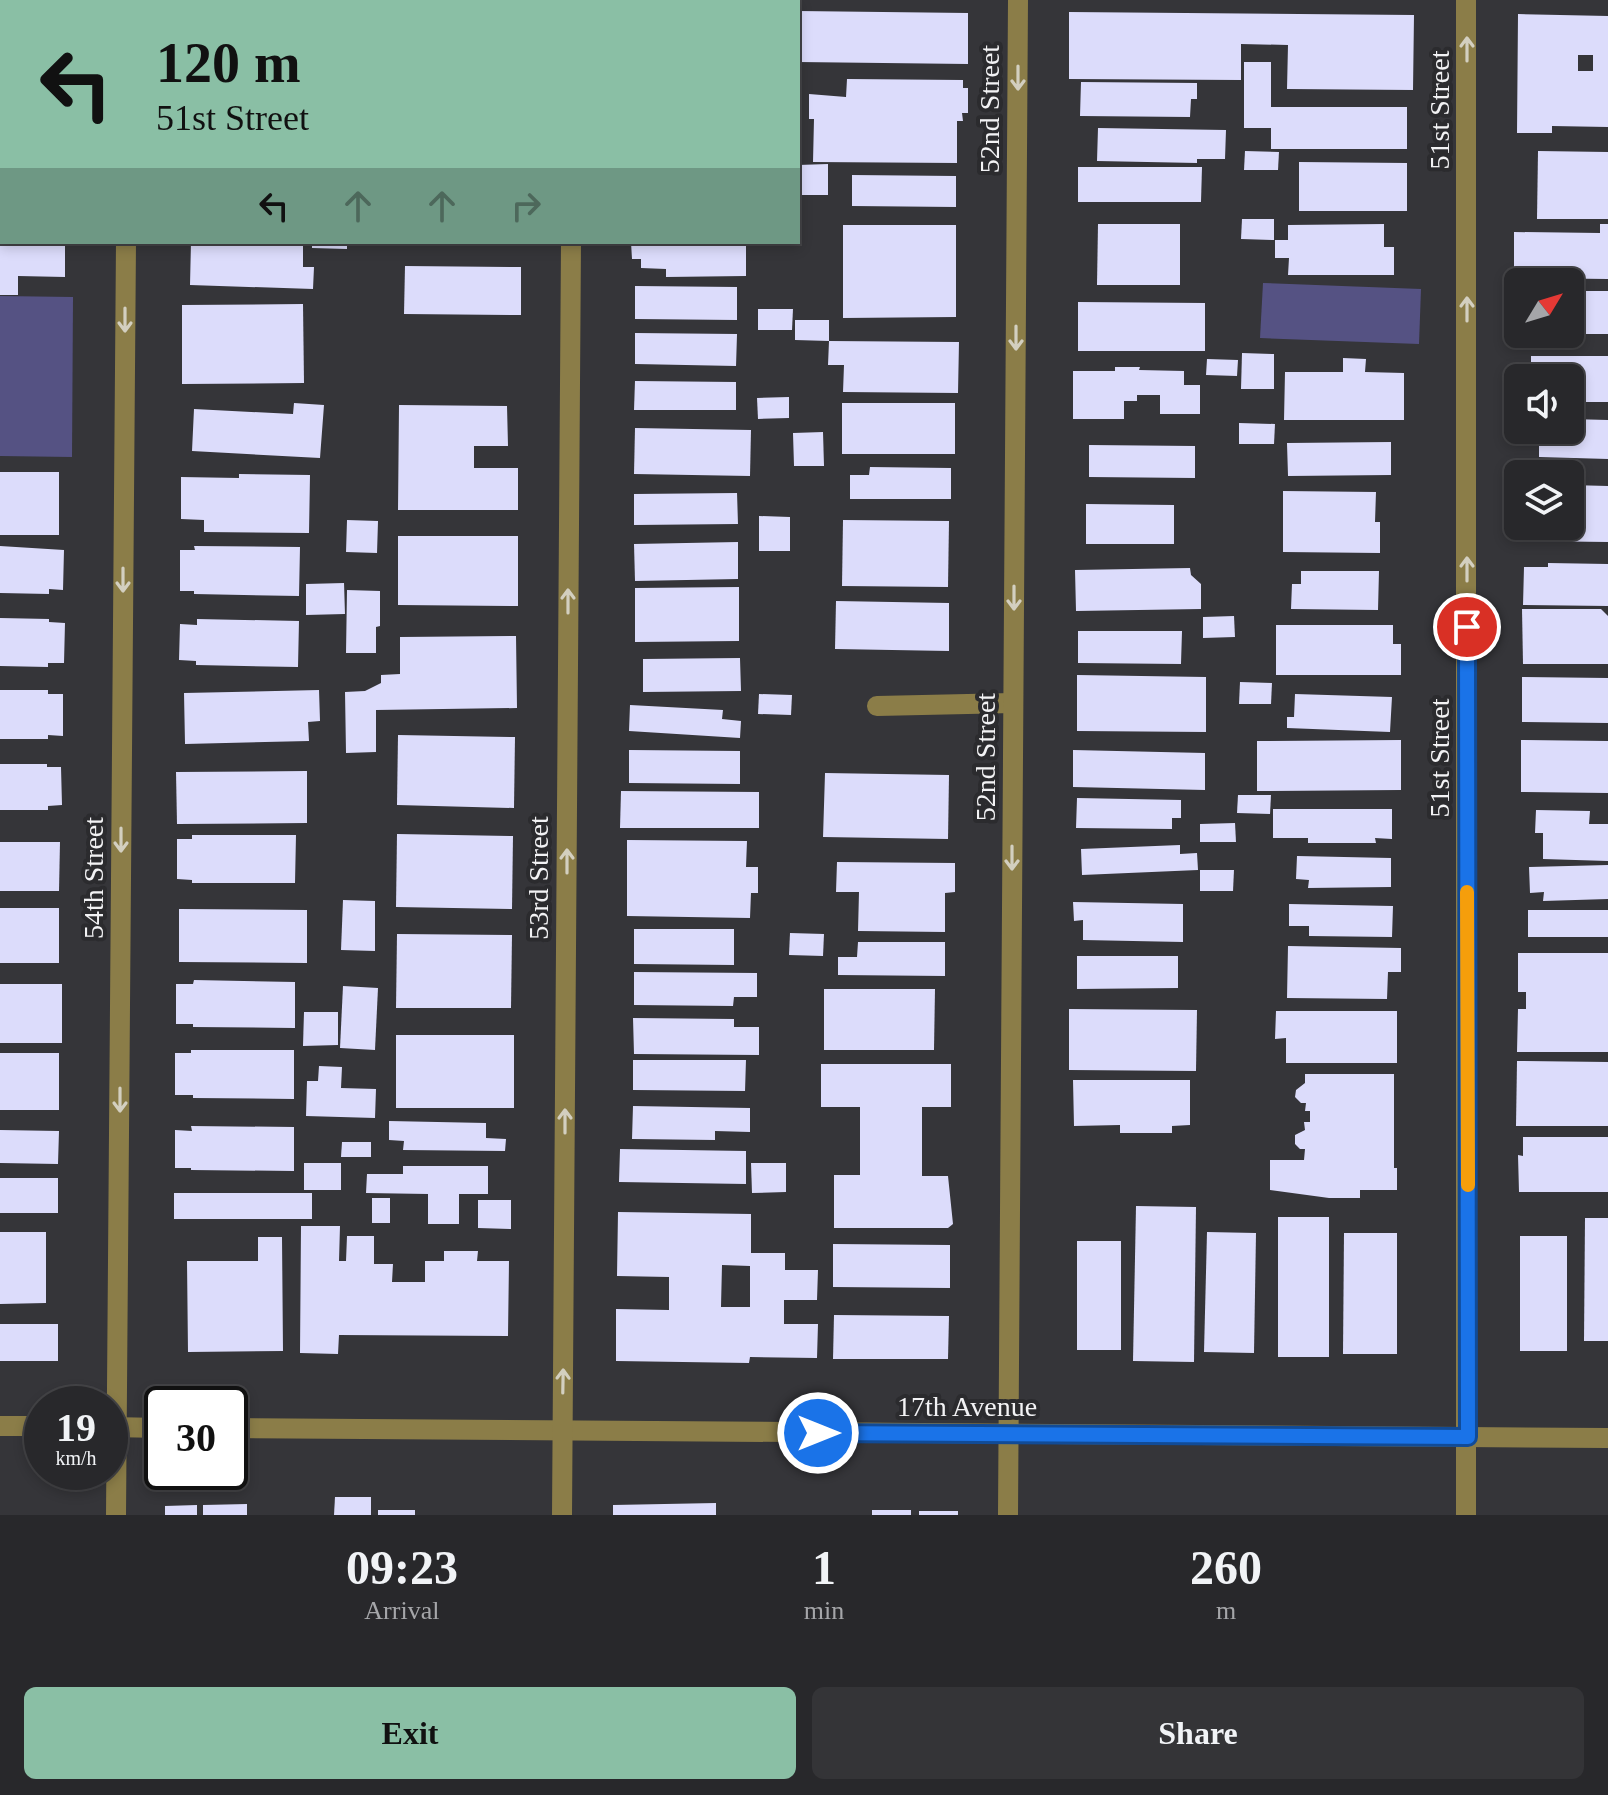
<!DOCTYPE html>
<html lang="en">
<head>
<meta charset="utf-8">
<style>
  body { margin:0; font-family:"Times New Roman",serif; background:#343437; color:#f1f3f6; height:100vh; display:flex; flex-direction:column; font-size:30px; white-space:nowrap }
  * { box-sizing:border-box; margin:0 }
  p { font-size:26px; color:#a5a6a9 }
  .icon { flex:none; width:44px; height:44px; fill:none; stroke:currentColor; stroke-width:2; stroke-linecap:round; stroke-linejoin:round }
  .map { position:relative; height:1515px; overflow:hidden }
  .sheet { display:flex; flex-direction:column; background:#28282b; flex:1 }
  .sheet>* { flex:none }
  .guide { position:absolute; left:0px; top:0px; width:800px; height:244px; box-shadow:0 4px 12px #0003,0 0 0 2px #444447; background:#8abfa5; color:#111; overflow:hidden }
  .needle { width:52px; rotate:52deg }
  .controls { position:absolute; left:1504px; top:268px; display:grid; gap:16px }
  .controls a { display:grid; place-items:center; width:80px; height:80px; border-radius:12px; background:#28282b; box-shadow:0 4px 12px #0003,0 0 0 2px #444447; font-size:40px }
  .speed { position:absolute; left:24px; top:1386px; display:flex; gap:16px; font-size:40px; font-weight:700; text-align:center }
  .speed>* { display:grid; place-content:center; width:104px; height:104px; border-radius:50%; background:#28282b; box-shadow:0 4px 12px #0003,0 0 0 2px #444447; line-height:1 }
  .speed small { font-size:20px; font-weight:400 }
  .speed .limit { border:4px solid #111; border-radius:12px; background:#fff; color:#111 }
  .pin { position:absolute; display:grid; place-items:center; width:68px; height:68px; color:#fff; margin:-34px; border:4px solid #fff; border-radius:50%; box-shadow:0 2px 8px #0007 }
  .me { position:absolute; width:88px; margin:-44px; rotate:90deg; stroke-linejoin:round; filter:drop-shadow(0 0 6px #0008) }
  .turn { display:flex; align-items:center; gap:28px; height:168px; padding:0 24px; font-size:36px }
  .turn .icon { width:104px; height:104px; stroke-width:2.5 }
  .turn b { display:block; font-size:56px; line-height:68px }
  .lanes { display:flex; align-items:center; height:76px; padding:0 24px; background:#0003; justify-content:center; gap:40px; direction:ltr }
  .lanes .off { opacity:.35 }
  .eta { display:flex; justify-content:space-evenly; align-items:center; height:136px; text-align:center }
  .eta b { font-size:48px; font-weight:800; line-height:56px }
  .primary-button { display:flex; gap:16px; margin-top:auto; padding:16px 24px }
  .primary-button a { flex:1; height:92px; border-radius:12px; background:#8abfa5; color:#111; font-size:32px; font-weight:800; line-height:92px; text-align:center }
  .primary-button a+a { background:#343437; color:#f1f3f6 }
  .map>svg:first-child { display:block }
</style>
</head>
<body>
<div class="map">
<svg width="1608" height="1515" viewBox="0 0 1608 1515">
  <rect width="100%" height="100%" fill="#353539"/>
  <!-- green -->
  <g fill="#555283">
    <path d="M1263 283 1421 289 1419 344 1260 338Z"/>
    <path d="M0 296 73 297 72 457 0 456Z"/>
  </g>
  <!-- building -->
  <g fill="#dcdcfb" fill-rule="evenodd">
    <path d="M798 11 968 13V64L798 62Z"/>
    <path d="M1069 12 1414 15 1413 90 1287 89 1288 45 1241 44V80L1069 79Z"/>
    <path d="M1518 14 1608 16V127L1552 126V133H1517ZM1578 55H1593V71H1578Z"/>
    <path d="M1244 62H1271V107H1407V149H1271V128H1244Z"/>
    <path d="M847 79 963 80V88H968V113H962L963 121H957V163L813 162 814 119H809V94L846 97Z"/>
    <path d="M1081 82 1197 83V99H1191L1190 117 1080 116Z"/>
    <path d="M1098 128 1226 130 1225 159H1197V163L1097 161Z"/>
    <path d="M1245 151 1279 152 1278 170H1244Z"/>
    <path d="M1538 151 1608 152V219H1537Z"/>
    <path d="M1299 162 1407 163V211H1299Z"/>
    <path d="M828 164V195H798V165Z"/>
    <path d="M1078 167H1202L1201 202H1078Z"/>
    <path d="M852 175 956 176V207L852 206Z"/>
    <path d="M1242 219H1274V240L1241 239Z"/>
    <path d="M1098 224H1180V285H1097Z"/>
    <path d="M1384 224V247H1394V275H1288L1289 258H1275V240H1288V225Z"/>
    <path d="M1600 224H1608V279L1514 278V232L1600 233Z"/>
    <path d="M843 225H956V317L843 318Z"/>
    <path d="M0 242H65V277L18 276V295H0Z"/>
    <path d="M191 242 303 243V267H314L313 289 190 285Z"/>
    <path d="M312 242H347V249L312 248Z"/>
    <path d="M631 242H746V276L666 277V269L641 268V259H632Z"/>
    <path d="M405 266 521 267V315L404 314Z"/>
    <path d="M635 286 737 287V320L635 319Z"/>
    <rect x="1570" y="291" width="38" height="43"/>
    <path d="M1078 302 1205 303V351H1078Z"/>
    <path d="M303 304 304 383 182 384V305Z"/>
    <path d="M758 309H793L792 330H758Z"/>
    <path d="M795 320H829V341L795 340Z"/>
    <path d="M635 333 737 334 736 366 635 364Z"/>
    <path d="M829 341 959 342 958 393 843 392 844 365H828Z"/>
    <path d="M1242 353 1274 354V389H1241Z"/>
    <path d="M1531 356H1608V402H1570V378H1531Z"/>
    <path d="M1343 358 1366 359 1365 372 1404 373V420H1284L1285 372H1343Z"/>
    <path d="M1207 359 1238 360 1237 376 1206 375Z"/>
    <path d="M1115 367H1140L1139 370 1184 371V385H1200V414H1160V395H1137V401H1124V419H1073V371H1115Z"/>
    <path d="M635 381 736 382V410H634Z"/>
    <path d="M789 397V418L758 419 757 398Z"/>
    <path d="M294 403 324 405 320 458 192 451 194 409 293 414Z"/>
    <rect x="842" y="403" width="113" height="51"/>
    <path d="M399 405 507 406 508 446H474V468H518V510H398Z"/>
    <path d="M1570 419 1608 420V459L1539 457V430H1570Z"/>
    <path d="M1239 423 1275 424 1274 444H1239Z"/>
    <path d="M635 428 751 430 750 476 634 474Z"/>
    <path d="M823 432 824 466H794L793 433Z"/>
    <path d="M1391 442V475L1288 476 1287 443Z"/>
    <path d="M1089 445 1195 446V478L1089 477Z"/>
    <path d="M870 467 951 468V499H850V475H869Z"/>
    <rect x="0" y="472" width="59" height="63"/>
    <path d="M239 474 310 475 309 533 204 532V520L181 519V477L239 478Z"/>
    <path d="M1570 485 1608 486V542L1526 541V526H1570Z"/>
    <path d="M1283 491 1376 492 1375 522H1380V553L1283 552Z"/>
    <path d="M737 493 738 524 634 525V494Z"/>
    <path d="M1086 504 1174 505V544H1086Z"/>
    <path d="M759 516 790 517V551H759Z"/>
    <path d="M347 520 378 521 377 553 346 552Z"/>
    <path d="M843 520 949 521 948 587 842 586Z"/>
    <path d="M398 536H518V606L398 605Z"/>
    <path d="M738 542V579L635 581 634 544Z"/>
    <path d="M0 546 64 550 63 590 49 589V594L0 593Z"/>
    <path d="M194 546 300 547 299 596 194 594V591H180V550H195Z"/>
    <path d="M1548 563 1608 564V606L1523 605 1524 567H1548Z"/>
    <path d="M1190 568 1191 575 1201 584V609L1076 611 1075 570Z"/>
    <path d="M1301 571H1379L1378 610 1291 609 1292 584H1301Z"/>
    <path d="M344 583 345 614 306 615V584Z"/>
    <path d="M739 587V641L635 642V588Z"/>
    <path d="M347 590 380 591V626L376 627V653H346Z"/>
    <path d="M836 601 949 603V651L835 649Z"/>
    <path d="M1522 609H1601L1608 616V664H1523Z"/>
    <path d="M1234 616 1235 637 1203 638V617Z"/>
    <path d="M0 618 49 619V622L65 623 64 663H48V667L0 666Z"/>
    <path d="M197 619 299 621 298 667 196 665V661L179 660 180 624 197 625Z"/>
    <path d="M1276 625H1393V644H1401V675H1276Z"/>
    <path d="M1078 631H1182L1181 664 1078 663Z"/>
    <path d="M516 636 517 708 376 710V752L346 753 345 692 365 691 381 683V675L400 674V637Z"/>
    <path d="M740 658 741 691 643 692V659Z"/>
    <path d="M1077 675 1206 677V732L1077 731Z"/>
    <path d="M1522 677 1608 678V723L1522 722Z"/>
    <path d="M1240 682 1272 683 1271 704H1239Z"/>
    <path d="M0 690H48V694H63V736L48 735V739H0Z"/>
    <path d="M319 690 320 721 308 722 309 741 185 744 184 693Z"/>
    <path d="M759 694 792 695 791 715 758 714Z"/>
    <path d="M1295 694 1392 697 1390 732 1287 728V717H1294Z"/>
    <path d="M630 705 723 710 722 719 741 721 740 738 629 731Z"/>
    <path d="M398 735 515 737 514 808 397 805Z"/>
    <path d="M1401 740V790L1257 791V741Z"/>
    <path d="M1521 740 1608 741V793L1521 792Z"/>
    <path d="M629 750 740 751V784L629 783Z"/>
    <path d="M1073 750 1205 753V790L1073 787Z"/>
    <path d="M0 764H47V767H61L62 805 48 806V810H0Z"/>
    <path d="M307 771V823L177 824 176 772Z"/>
    <path d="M825 773 949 775 948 839 823 837Z"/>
    <path d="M621 791 759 792V828H620Z"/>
    <path d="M1238 795H1271L1270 814 1237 813Z"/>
    <path d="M1077 798 1181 800V818H1172V829L1076 828Z"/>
    <path d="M1273 809H1392V839L1375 838 1376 843H1308V838H1273Z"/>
    <path d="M1536 810 1590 811 1589 824H1608V861L1543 859V833H1535Z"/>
    <path d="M1235 823 1236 842H1200V824Z"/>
    <path d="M397 834 513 836 512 909 396 907Z"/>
    <path d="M192 835H296L295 883H192V880L177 879V839H192Z"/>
    <path d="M627 840 747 841 746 867H758V893H751L750 918 627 916Z"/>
    <path d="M0 842H60L59 891H0Z"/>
    <path d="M1180 845V854L1197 853 1198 870 1082 875 1081 849Z"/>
    <path d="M1297 856 1391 858V887L1308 888 1309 880 1296 879Z"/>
    <path d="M837 862 955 863V892L945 893V932L858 931 859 892H836Z"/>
    <path d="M1608 865V899L1543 901 1544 892 1530 893 1529 867Z"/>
    <path d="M1200 870H1234L1233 891H1200Z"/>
    <path d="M343 900 375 901V951L341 950Z"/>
    <path d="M1073 902 1183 904V942L1083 940V920L1074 921Z"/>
    <path d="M1289 904 1393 906 1392 937 1309 936V926H1289Z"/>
    <rect x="0" y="908" width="59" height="55"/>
    <path d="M179 909 307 910V963L179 962Z"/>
    <rect x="1528" y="910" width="80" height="27"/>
    <path d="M634 929H734V965L634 964Z"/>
    <path d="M790 933 824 934 823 956 789 955Z"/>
    <path d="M397 934 512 935 511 1008H396Z"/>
    <path d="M858 942H945V976L838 975V957H857Z"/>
    <path d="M1288 946 1401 948V972H1388L1387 999 1287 998Z"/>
    <path d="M1518 953H1608V1052H1517L1518 1009H1526V992H1518Z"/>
    <path d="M1077 956H1178V988L1077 989Z"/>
    <path d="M634 972 757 973V997H734L733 1006 634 1005Z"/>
    <path d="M194 980 295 982V1028L193 1027V1024H176V984H193Z"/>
    <rect x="0" y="984" width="62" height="59"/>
    <path d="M343 986 378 988 375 1050 340 1048Z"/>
    <path d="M824 989H935L934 1050H824Z"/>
    <path d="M1069 1009 1197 1010 1196 1071 1069 1070Z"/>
    <path d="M1276 1011H1397V1063H1286V1038L1275 1039Z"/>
    <path d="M304 1012H338V1045L303 1046Z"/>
    <path d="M633 1018 734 1019V1027H759V1055L634 1054Z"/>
    <rect x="396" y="1035" width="118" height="73"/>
    <path d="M191 1050H294V1099L193 1098V1095H175V1053H191Z"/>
    <rect x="0" y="1053" width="59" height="57"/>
    <path d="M633 1060H746L745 1091 633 1090Z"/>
    <path d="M1517 1061 1608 1062V1126H1516Z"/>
    <path d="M821 1064H951V1107H922V1176H948L953 1224 948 1228H834V1175H860V1107H821Z"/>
    <path d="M319 1066 342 1067 341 1088 376 1089 375 1118 306 1116 307 1081H318Z"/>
    <path d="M1305 1074H1394V1168H1397V1190H1360V1198H1329L1270 1190V1160H1304L1305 1149H1300L1295 1144V1135L1305 1130 1304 1122H1310V1111H1305L1306 1103H1301L1295 1097 1296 1090 1305 1083Z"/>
    <path d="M1073 1080H1190V1125L1172 1126V1133H1120V1125L1074 1126Z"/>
    <path d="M633 1106 750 1108V1132L715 1131V1140L632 1139Z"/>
    <path d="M389 1121 486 1123V1138L506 1139 505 1151 403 1150 404 1141 389 1140Z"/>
    <path d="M191 1126 294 1127V1171L191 1170V1168H175V1130L192 1131Z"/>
    <path d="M0 1130 59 1131 58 1164 0 1163Z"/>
    <path d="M1523 1137H1608V1192H1519L1518 1155 1523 1156Z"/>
    <path d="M342 1142H371V1157H341Z"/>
    <path d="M620 1149 746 1151V1184L619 1182Z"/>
    <rect x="304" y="1163" width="37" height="27"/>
    <path d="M751 1163H786V1192L752 1193Z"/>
    <path d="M403 1166H488V1194H459V1224H428V1194L366 1193 367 1174H403Z"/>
    <rect x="0" y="1178" width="58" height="35"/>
    <rect x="174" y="1193" width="138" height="26"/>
    <rect x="372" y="1198" width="18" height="25"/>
    <path d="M478 1200H511V1229L478 1228Z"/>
    <path d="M1136 1206 1196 1207 1194 1362 1133 1361Z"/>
    <path d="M618 1212 751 1214V1253H785V1270H818L817 1300H784V1324H818L817 1358 750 1357 749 1363 616 1361V1309L669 1310V1277L617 1276ZM722 1265 750 1266V1307H721Z"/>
    <rect x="1278" y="1217" width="51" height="140"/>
    <path d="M1585 1218H1608V1341H1584Z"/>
    <path d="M301 1226H340L339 1261H346L347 1236H374V1264H393L392 1282H425V1261H444V1251H478L477 1261H509L508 1336 339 1335 338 1354 300 1353Z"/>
    <path d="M0 1232H46V1303L0 1304Z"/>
    <path d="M1207 1232 1256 1233 1254 1353 1204 1352Z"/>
    <path d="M1344 1233H1397V1354H1343Z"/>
    <rect x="1520" y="1236" width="47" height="115"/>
    <path d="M258 1237H282L283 1351 188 1352 187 1261H258Z"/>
    <rect x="1077" y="1241" width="44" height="109"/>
    <path d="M833 1244 950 1245V1288L833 1287Z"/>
    <path d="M834 1315 949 1316 948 1359H833Z"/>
    <rect x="0" y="1324" width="58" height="37"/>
    <path d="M335 1497H371V1515H334Z"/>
    <path d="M716 1503V1515H613V1505Z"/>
    <path d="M247 1504V1515H203V1505Z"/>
    <path d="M197 1505V1515H165V1506Z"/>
    <rect x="378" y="1510" width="37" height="5"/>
    <rect x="872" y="1510" width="39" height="5"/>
    <rect x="919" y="1511" width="39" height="4"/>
  </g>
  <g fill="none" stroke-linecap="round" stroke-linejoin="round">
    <!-- minor -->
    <g stroke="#8b7d48" stroke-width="20">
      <path d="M127 2V0"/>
      <path d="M572 2V0"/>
      <path d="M877 706 1013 703"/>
      <path d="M0 1426H42"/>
      <path d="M110 1427 162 1428"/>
      <path d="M230 1428 1608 1438"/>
      <path d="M116 1515 126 242"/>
      <path d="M562 1515 571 242"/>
      <path d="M1008 1515 1018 0"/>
      <path d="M1466 1515V0"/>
    </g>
  </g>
  <!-- one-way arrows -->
  <defs><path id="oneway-shaft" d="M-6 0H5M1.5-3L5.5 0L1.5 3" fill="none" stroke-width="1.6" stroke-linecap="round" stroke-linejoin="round" transform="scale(2)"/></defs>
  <g stroke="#d3cfc0">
    <use href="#oneway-shaft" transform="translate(1467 49) rotate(-90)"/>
    <use href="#oneway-shaft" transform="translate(1018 78) rotate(90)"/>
    <use href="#oneway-shaft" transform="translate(1467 309) rotate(-90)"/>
    <use href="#oneway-shaft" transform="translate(125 320) rotate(90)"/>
    <use href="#oneway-shaft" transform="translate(1016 338) rotate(90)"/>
    <use href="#oneway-shaft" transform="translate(1467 569) rotate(-90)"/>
    <use href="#oneway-shaft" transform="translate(123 580) rotate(90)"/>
    <use href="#oneway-shaft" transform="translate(1014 598) rotate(90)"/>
    <use href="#oneway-shaft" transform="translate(568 601) rotate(-90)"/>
    <use href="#oneway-shaft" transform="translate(121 840) rotate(90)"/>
    <use href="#oneway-shaft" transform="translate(1012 858) rotate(90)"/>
    <use href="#oneway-shaft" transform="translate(567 861) rotate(-90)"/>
    <use href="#oneway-shaft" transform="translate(120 1100) rotate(90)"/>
    <use href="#oneway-shaft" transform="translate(565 1121) rotate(-90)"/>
    <use href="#oneway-shaft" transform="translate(563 1381) rotate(-89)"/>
  </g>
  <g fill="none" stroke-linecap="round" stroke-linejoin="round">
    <!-- route casing -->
    <g stroke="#114b97" stroke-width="20">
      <path id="route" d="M818 1433 1468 1437 1467 627"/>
    </g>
    <!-- route -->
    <use href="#route" stroke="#1a73e8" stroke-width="14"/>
    <!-- slow -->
    <path stroke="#f59e0b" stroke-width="14" d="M1467 892 1468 1185"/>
  </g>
  <g text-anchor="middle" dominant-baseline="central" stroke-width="8" stroke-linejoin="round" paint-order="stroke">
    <!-- street labels -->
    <g font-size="28" fill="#f2f2f4" stroke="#2b2b2e">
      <text transform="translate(989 109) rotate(-90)">52nd Street</text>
      <text transform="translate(1439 110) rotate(-90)">51st Street</text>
      <text transform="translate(985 757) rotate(-90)">52nd Street</text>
      <text transform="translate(1439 758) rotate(-90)">51st Street</text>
      <text transform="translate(93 878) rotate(-90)">54th Street</text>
      <text transform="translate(538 878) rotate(-90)">53rd Street</text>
      <text x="967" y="1406">17th Avenue</text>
    </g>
  </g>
</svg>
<div class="controls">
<a><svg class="needle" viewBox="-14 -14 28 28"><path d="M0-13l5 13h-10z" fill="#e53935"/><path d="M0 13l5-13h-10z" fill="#a5a6a9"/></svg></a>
<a><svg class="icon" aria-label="sound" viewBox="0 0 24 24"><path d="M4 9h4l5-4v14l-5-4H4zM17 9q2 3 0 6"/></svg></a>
<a><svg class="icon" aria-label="layers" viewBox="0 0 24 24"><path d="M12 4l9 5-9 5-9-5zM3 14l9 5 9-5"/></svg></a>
</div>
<div class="speed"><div>19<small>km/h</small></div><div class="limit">30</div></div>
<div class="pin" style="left:1467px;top:627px;background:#d93025"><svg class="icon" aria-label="arrive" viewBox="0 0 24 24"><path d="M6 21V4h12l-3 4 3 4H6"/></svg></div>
<svg class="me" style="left:818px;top:1433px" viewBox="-20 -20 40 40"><circle r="17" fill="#1a73e8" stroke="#fff" stroke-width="3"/><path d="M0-11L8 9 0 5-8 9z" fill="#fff"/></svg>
<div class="guide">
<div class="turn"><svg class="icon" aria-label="left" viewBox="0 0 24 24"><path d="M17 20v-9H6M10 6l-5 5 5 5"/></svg><div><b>120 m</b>51st Street</div></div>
<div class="lanes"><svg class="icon" aria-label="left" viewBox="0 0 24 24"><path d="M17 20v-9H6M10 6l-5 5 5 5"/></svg><svg class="icon off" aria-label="ahead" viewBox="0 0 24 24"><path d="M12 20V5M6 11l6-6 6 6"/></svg><svg class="icon off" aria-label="ahead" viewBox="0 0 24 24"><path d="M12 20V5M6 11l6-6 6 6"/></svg><svg class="icon off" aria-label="right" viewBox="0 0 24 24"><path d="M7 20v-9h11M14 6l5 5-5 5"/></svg></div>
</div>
</div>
<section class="sheet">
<div class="eta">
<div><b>09:23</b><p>Arrival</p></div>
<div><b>1</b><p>min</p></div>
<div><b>260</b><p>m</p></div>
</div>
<div class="primary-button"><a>Exit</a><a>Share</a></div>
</section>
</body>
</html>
